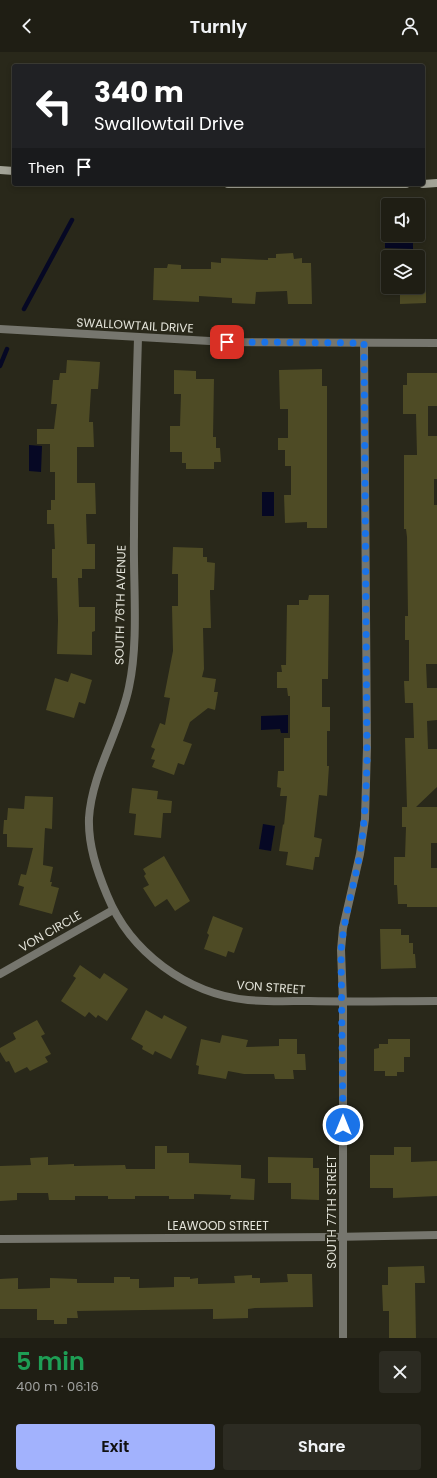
<!DOCTYPE html>
<html lang="en">
<head>
<meta charset="utf-8">
<style>
  body { margin:0; font-family:Poppins,sans-serif; background:#2c2b22; color:#f1f3f6; height:100vh; display:flex; flex-direction:column; font-size:15px; white-space:nowrap }
  * { box-sizing:border-box; margin:0 }
  p { font-size:13px; color:#a1a2a0 }
  .icon { flex:none; width:22px; height:22px; fill:none; stroke:currentColor; stroke-width:2; stroke-linecap:round; stroke-linejoin:round }
  .map { position:relative; height:1286px; overflow:hidden }
  .details { display:flex; flex-direction:column; background:#1f1e14; flex:1 }
  .details>* { flex:none }
  .guide { position:absolute; left:12px; top:12px; width:413px; height:122px; border-radius:4px; box-shadow:0 2px 6px #0003,0 0 0 1px #3c3c34; background:#202124; color:#fff; overflow:hidden }
  .buttons { position:absolute; left:381px; top:146px; display:grid; gap:8px }
  .buttons a { display:grid; place-items:center; width:44px; height:44px; border-radius:4px; background:#1f1e14; box-shadow:0 2px 6px #0003,0 0 0 1px #3c3c34; font-size:20px }
  .pin { position:absolute; display:grid; place-items:center; width:34px; height:34px; color:#fff; margin:-17px; border-radius:8px; box-shadow:0 2px 6px #0006 }
  .me { position:absolute; width:44px; margin:-22px; rotate:0deg; stroke-linejoin:round; filter:drop-shadow(0 0 3px #0008) }
  .turn { display:flex; align-items:center; gap:14px; height:84px; padding:0 16px; font-size:18px }
  .turn .icon { width:52px; height:52px; stroke-width:2.5 }
  .turn b { display:block; font-size:28px; line-height:34px }
  .then { display:flex; align-items:center; height:38px; padding:0 16px; background:#0003; gap:8px; font-size:15px }
  .round { display:grid; place-items:center; flex:none; width:42px; height:42px; border-radius:4px; background:#2c2b22 }
  .summary { display:flex; align-items:center; justify-content:space-between; height:68px; padding:0 16px }
  h1 { font-size:24px; font-weight:600; line-height:30px; color:#1e9e55 }
  .cta { display:flex; gap:8px; margin-top:auto; padding:8px 16px }
  .cta a { flex:1; height:46px; border-radius:4px; background:#a2b2fd; color:#111; font-size:16px; font-weight:600; line-height:46px; text-align:center }
  .cta a+a { background:#2c2b22; color:#f1f3f6 }
  header { display:flex; justify-content:space-between; align-items:center; height:52px; padding:0 16px; background:#1f1e14; font-size:18px; font-weight:600 }
  .map>svg:first-child { display:block }
</style>
</head>
<body>
<header><svg class="icon" aria-label="back" viewBox="0 0 24 24"><path d="M15 5l-7 7 7 7"/></svg>Turnly<svg class="icon" aria-label="person" viewBox="0 0 24 24"><circle cx="12" cy="8" r="4"/><path d="M4 21q1-7 8-7t8 7"/></svg></header>
<div class="map">
<svg width="437" height="1286" viewBox="0 0 437 1286">
  <rect width="100%" height="100%" fill="#29281a"/>
  <!-- water -->
  <g fill="#060824">
    <path d="M385 185H413V197L385 196Z"/>
    <path d="M29 393 42 394 41 420 29 419Z"/>
    <rect x="262" y="440" width="12" height="24"/>
    <path d="M288 663V681H281L280 677 261 678V664Z"/>
    <path d="M263 772 275 774 271 799 259 797Z"/>
  </g>
  <g fill="none" stroke-linecap="round" stroke-linejoin="round">
    <!-- stream -->
    <g stroke="#060824" stroke-width="4.5">
      <path d="M24 257 72 168"/>
      <path d="M0 314 7 297"/>
    </g>
  </g>
  <!-- building -->
  <g fill="#4e4b25">
    <path d="M293 201 294 207 302 206V211H311L312 252H288L287 239 256 240 255 252 232 251V246L199 244V250L153 248 154 216H167L168 212 181 213V217H211V210L221 211V206L268 208V206H276V202Z"/>
    <path d="M400 235H426V251L400 252Z"/>
    <path d="M67 308 100 310 98 337H91L89 370H93L94 395H77V431H95L96 462H86L87 492H95V517H82V526H78L79 555H95V579L92 580V603L57 602 58 569 57 526H52V497H55L54 472H47V458H51V448H55V420H50V392H37V377H54L57 352H51L53 328H59L60 321H66Z"/>
    <path d="M322 317V334H327V476H307V470L285 471 284 443H291V414H285V398H278V386H288V357H280L279 318Z"/>
    <path d="M174 318 196 319V327H214L213 385H216V396H220L221 410H214V417H186V411H182V400H170V374H180L181 342H174Z"/>
    <path d="M407 321H437V354H428V384H437V427H434V453H437V612H426L427 636H437V668L427 669 428 697H437V735L416 755H437V791H431V816H437V855H407V852H398L397 833H394V805H405L406 775H402V755H407L405 686H414L413 651H405L404 629H409V588H405V564H408L407 485 406 477H404V403H417L416 362H403V333H407Z"/>
    <path d="M173 495 203 496V505H207V510L215 511 214 538H210V541L211 576H203L204 617 202 625 216 627 214 640H218L215 658 208 656 190 670 183 689 192 692 184 713 178 711 174 723 152 715 155 708 151 707 155 697 151 695 160 671 165 673 170 646 164 645 173 599 172 554H178V522H172Z"/>
    <path d="M309 543H329L328 627H322V655H330V679H327V714H329L327 744 319 743 314 785 322 787 319 805H315L313 818 286 813 288 800 279 799 283 772 284 773 287 744H280L281 736 277 735 278 719H284V686H290V644H288L287 636H277V620H282L281 613H286L287 553H299V548H308Z"/>
    <path d="M71 621 92 628 85 652 79 650 74 666 46 658 55 626 68 630Z"/>
    <path d="M132 736 158 739 157 747 172 749 171 761H163L161 786 134 783 136 762 129 761Z"/>
    <path d="M25 744 53 745 52 777 45 776 43 813 53 815 50 830H52L51 834 59 836 52 862 19 853 24 835 18 833 21 822 26 823 33 796 7 795V782H3L4 768H7L8 756 24 757Z"/>
    <path d="M164 804 190 849 175 859 167 847 155 855 143 836 149 833 144 824 146 822 143 817Z"/>
    <path d="M213 864 243 876 234 901 228 899 226 905 204 897 209 883 207 881Z"/>
    <path d="M380 877H401V883H409V891H413V902H415L416 916 381 917Z"/>
    <path d="M80 913 100 927 104 921 128 937 107 969 98 963 96 966 89 960 85 965 61 949 76 926 73 924Z"/>
    <path d="M146 958 162 967 164 963 187 975 171 1007 155 999 153 1003 142 997 143 994 131 987Z"/>
    <path d="M37 968 45 982 41 984 51 1002 45 1005 48 1010 30 1019 27 1015 15 1021 9 1009 6 1010 0 1000V996L16 987 13 981Z"/>
    <path d="M222 983 248 988 246 995 279 994V987H297V1002H305L306 1018H293L294 1027H275L274 1022H244L228 1019 226 1027 198 1022 199 1014 196 1013 201 987 220 991Z"/>
    <path d="M388 987H410V1005H404V1020H397V1024H385V1019H374V997L379 996V992H388Z"/>
    <path d="M155 1094H167V1101H189V1111L241 1113V1126L255 1127 254 1148 230 1147 231 1143 194 1142V1147H169V1144H135V1147H108V1144H75V1148H49L48 1141H17V1148L0 1149V1114L31 1113 30 1106 48 1105V1113L74 1112V1114L125 1113 126 1117H155Z"/>
    <path d="M394 1095H411V1110L437 1109V1144L393 1146V1136H370V1103H394Z"/>
    <path d="M268 1105 313 1106V1116H319V1148L291 1147V1131H268Z"/>
    <path d="M424 1214 425 1231H415L416 1286H389V1259H383L382 1233H388V1215Z"/>
    <path d="M287 1222H312L313 1255 255 1256 248 1257V1266L213 1267V1257L77 1259 78 1266H67V1272H54V1268H37V1257H0V1227L18 1226V1237L50 1236V1226L77 1227V1231H114V1225H130V1227H139V1236L174 1235V1225H190V1227L198 1226V1232L235 1231 234 1224 252 1223V1226H260V1231L288 1230Z"/>
  </g>
  <g fill="none" stroke-linecap="round" stroke-linejoin="round">
    <!-- street -->
    <g stroke="#76766e" stroke-width="8">
      <path d="M0 277 227 290 437 291"/>
      <path d="M138 286C136 352 134 418 134 484 133 532 139 589 129 635 120 680 92 720 89 766 88 793 97 819 107 843 130 900 187 942 248 948 268 950 289 949 309 949 352 950 394 949 437 949"/>
      <path d="M0 922 113 858"/>
      <path d="M0 1187 332 1185 437 1183"/>
      <path d="M343 1286V950L341 898 343 876 360 802 365 767 367 695 364 291"/>
    </g>
    <!-- secondary -->
    <g stroke="#a3a397" stroke-width="8">
      <path d="M0 118 14 119"/>
      <path d="M228 132H406"/>
      <path d="M423 132 437 131"/>
    </g>
  </g>
  <g fill="none" stroke-linecap="round" stroke-linejoin="round">
    <!-- route -->
    <path stroke="#1a73e8" stroke-width="7" stroke-dasharray="0 12.6" d="M227 290 364 291 367 709C366 740 365 770 360 801 354 834 344 865 341 898L343 1073"/>
  </g>
  <g text-anchor="middle" dominant-baseline="central" stroke-width="4" stroke-linejoin="round" paint-order="stroke">
    <!-- street labels -->
    <g font-size="12" fill="#e4e4da" stroke="#29281a">
      <text transform="translate(135 273) rotate(3)">SWALLOWTAIL DRIVE</text>
      <text transform="translate(120 553) rotate(-89)">SOUTH 76TH AVENUE</text>
      <text transform="translate(50 879) rotate(-30)">VON CIRCLE</text>
      <text transform="translate(271 935) rotate(4)">VON STREET</text>
      <text transform="translate(331 1160) rotate(-90)">SOUTH 77TH STREET</text>
      <text x="218" y="1173">LEAWOOD STREET</text>
    </g>
  </g>
</svg>
<div class="buttons">
<a><svg class="icon" aria-label="sound" viewBox="0 0 24 24"><path d="M4 9h4l5-4v14l-5-4H4zM17 9q2 3 0 6"/></svg></a>
<a><svg class="icon" aria-label="layers" viewBox="0 0 24 24"><path d="M12 4l9 5-9 5-9-5zM3 14l9 5 9-5"/></svg></a>
</div>
<div class="pin" style="left:227px;top:290px;background:#d93025"><svg class="icon" aria-label="arrive" viewBox="0 0 24 24"><path d="M6 21V4h12l-3 4 3 4H6"/></svg></div>
<svg class="me" style="left:343px;top:1073px" viewBox="-20 -20 40 40"><circle r="17" fill="#1a73e8" stroke="#fff" stroke-width="3"/><path d="M0-11L8 9 0 5-8 9z" fill="#fff"/></svg>
<div class="guide">
<div class="turn"><svg class="icon" aria-label="left" viewBox="0 0 24 24"><path d="M17 20v-9H6M10 6l-5 5 5 5"/></svg><div><b>340 m</b>Swallowtail Drive</div></div>
<div class="then">Then<svg class="icon" aria-label="arrive" viewBox="0 0 24 24"><path d="M6 21V4h12l-3 4 3 4H6"/></svg></div>
</div>
</div>
<section class="details">
<div class="summary"><div><h1>5 min</h1><p>400 m · 06:16</p></div><a class="round"><svg class="icon" aria-label="close" viewBox="0 0 24 24"><path d="M6 6l12 12M18 6L6 18"/></svg></a></div>
<div class="cta"><a>Exit</a><a>Share</a></div>
</section>
</body>
</html>
